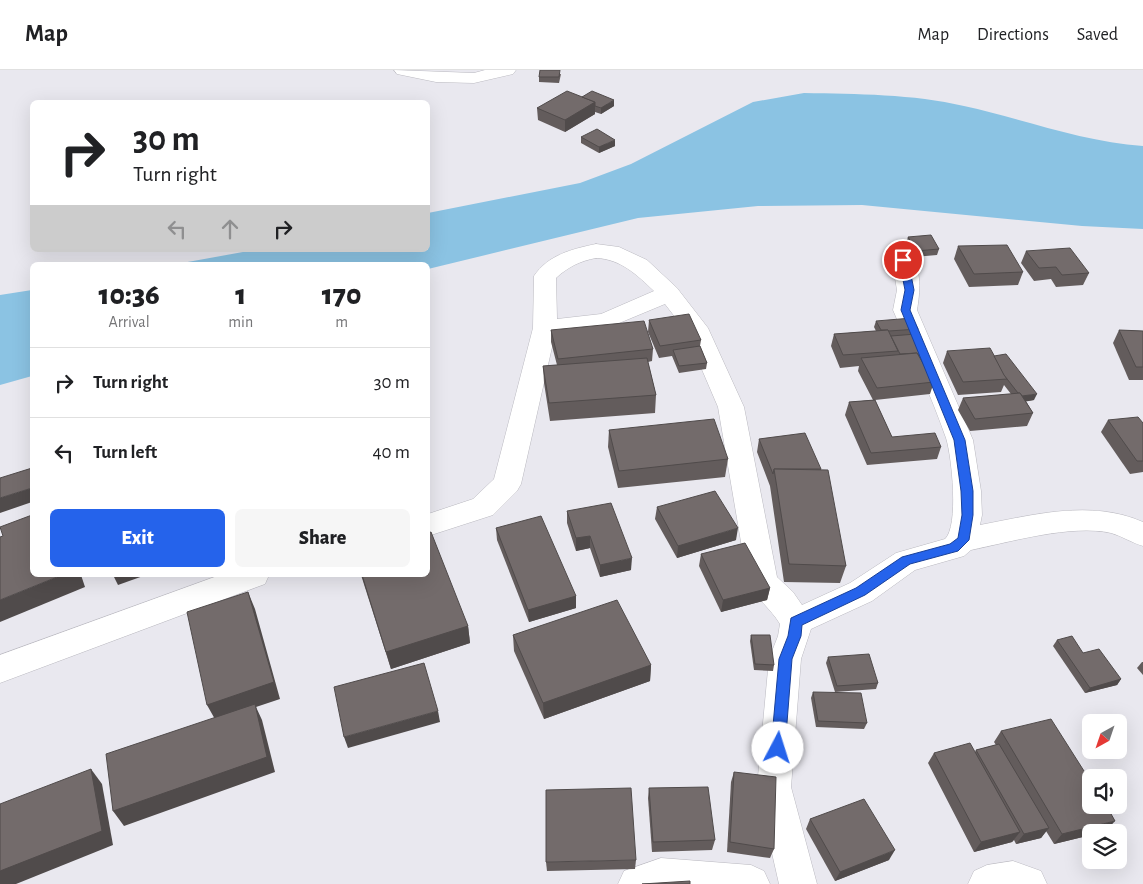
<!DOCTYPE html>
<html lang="en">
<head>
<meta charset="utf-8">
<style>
  body { margin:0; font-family:"Alegreya Sans",sans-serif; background:#f6f6f6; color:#202124; height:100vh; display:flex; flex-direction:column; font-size:19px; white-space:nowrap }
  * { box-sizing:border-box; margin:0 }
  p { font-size:16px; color:#757577 }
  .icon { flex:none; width:28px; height:28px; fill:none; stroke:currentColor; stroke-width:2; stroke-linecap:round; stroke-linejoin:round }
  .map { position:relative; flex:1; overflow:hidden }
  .side { position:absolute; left:30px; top:192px; width:400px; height:315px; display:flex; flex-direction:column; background:#fff; border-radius:8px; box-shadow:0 5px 20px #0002 }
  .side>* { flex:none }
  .top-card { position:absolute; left:30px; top:30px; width:400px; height:152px; border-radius:8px; box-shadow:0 5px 20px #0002; background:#fff; color:#202124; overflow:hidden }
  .needle { width:32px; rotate:220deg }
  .fabs { position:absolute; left:1082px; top:644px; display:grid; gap:10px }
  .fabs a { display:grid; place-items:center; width:45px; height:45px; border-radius:8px; background:#fff; box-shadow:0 5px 20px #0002; font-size:25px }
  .pin { position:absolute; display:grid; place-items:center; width:42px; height:42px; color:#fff; margin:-21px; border:2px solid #fff; border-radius:50%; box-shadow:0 1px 5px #0007 }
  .me { position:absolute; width:55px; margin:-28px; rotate:5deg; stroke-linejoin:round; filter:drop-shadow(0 0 4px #0008) }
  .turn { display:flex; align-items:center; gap:18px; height:105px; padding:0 20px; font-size:22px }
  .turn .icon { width:65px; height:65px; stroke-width:2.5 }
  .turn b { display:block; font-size:35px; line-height:42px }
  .lanes { display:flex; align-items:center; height:48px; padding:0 20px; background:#0003; justify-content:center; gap:25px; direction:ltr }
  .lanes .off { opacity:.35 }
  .eta { display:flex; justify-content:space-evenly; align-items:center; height:85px; text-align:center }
  .eta b { font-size:30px; font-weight:800; line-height:35px }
  .action { display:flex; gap:10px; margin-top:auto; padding:10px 20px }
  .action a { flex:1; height:58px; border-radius:8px; background:#2563eb; color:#fff; font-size:20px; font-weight:800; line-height:58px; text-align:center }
  .action a+a { background:#f6f6f6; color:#202124 }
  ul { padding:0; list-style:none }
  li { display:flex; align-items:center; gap:15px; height:70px; padding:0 20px; border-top:1px solid #e0e0e0 }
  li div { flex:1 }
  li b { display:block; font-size:19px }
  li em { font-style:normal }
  header { display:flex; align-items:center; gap:30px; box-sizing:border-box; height:70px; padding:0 25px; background:#fff; border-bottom:1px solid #e0e0e0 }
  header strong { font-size:24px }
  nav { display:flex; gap:28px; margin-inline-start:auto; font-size:18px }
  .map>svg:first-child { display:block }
</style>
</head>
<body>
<header>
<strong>Map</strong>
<nav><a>Map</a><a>Directions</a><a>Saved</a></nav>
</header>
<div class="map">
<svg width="1143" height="814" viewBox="0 0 1143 814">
  <rect width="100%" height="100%" fill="#e9e8ef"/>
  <!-- water -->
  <g fill="#8bc3e3">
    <path d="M804 23C857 24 913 24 964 36 1023 49 1083 72 1143 76V159L1082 156 862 135 758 136 638 148 428 199V195H171L254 180H428V143L580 113 631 94 753 32Z"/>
    <path d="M32 220V306L0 315V225Z"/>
  </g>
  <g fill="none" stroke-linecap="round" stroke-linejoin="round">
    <!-- minor casing -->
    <g stroke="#bab9c0" stroke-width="1">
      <g id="minor">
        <path d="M394 0 474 3 485 0H516L513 4 474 13 436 12 397 4Z"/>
        <path d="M596 174 619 177 647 190 677 218 708 258 744 337 777 507 793 522 802 535 850 513 896 483 945 469C959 456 952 387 946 368 931 325 911 282 893 240L897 220 892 190 895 185 903 183 911 185C922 201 920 222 917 240L973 370 981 421 982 445 980 455C1033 445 1091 429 1143 452V476C1132 473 1122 466 1111 463 1072 454 1010 472 971 480L964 486 915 500 872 531 811 559 801 589 791 717 817 814H779L757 717 769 589 778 566 780 554C771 539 756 528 748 513L718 337 685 260 665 234 612 256 555 264 521 414 517 421 493 445 428 466V444L473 429 494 409 533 258 534 206C548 185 572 179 596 174ZM596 188C621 189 637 205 654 221L601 244 557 249 556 208C568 197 580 191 596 188Z"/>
        <path d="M220 505H269L265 514 0 613V585Z"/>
        <path d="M661 788 751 795 764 801 770 814H618L624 801Z"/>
        <path d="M1013 791 1041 801 1047 814H968L974 801 987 795Z"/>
      </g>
    </g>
    <!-- minor -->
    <use href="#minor" fill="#fff" fill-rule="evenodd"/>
  </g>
  <!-- wall -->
  <g fill="#635c5c">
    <path d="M561 4 559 13 539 12V7Z"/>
    <path d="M582 27 614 36 601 44 595 42V44L565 62 538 50 537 38Z"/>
    <path d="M581 67 615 76 599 83 581 73Z"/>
    <path d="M908 167 939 179 937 185 914 187 906 173Z"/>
    <path d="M958 176 1023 202 1018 215 969 217 954 189Z"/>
    <path d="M1026 181 1089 203 1083 215 1056 217 1051 209 1034 211 1021 193Z"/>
    <path d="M649 250 701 270 700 276 707 293 706 299 679 303 672 286 659 288 648 262Z"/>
    <path d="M876 251 918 259 916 264 926 284 924 291H922L934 312 930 324 875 330 892 367 941 377 937 389 867 395 845 345 849 332 873 330 858 301 859 296 840 298 831 276 834 264 876 261 874 257Z"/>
    <path d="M551 260 653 279 652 291 648 292 656 325 655 343 550 351 544 313 543 296 557 295 551 272Z"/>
    <path d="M1119 260 1143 261V310H1129L1113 273Z"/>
    <path d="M947 281 994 286 1034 330 1026 331 1033 343 1027 356 970 361 958 340 963 328 1011 324 1004 315 1001 322 958 325 943 293Z"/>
    <path d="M1108 350 1143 353V402L1130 404 1101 362Z"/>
    <path d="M609 360 728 389 725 407 618 418 608 377Z"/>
    <path d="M759 369 821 399 846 496 840 513 784 512 770 416 757 382Z"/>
    <path d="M657 437 736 470 677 488 655 449Z"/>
    <path d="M567 441 631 500 600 507 590 478 576 481 567 453Z"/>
    <path d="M496 458 576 526V538L529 552 497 470Z"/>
    <path d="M701 484 770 518 767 530 721 542 699 496Z"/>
    <path d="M361 505H428L468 556 470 573 391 599Z"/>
    <path d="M513 565 651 595 650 611 544 649 514 581Z"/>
    <path d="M751 565 774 595 773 601 754 600 750 571Z"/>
    <path d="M1057 570 1083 583 1121 609 1117 615 1085 623 1053 576Z"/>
    <path d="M828 587 878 613 876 619 835 622 826 593Z"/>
    <path d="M1142 592H1143V605L1137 598Z"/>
    <path d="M813 622 867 653 864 659 816 657 811 628Z"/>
    <path d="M1001 661 1106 761 1091 762V765L1054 774 1046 761 1041 768 1016 774 1014 770 1012 772 974 782 928 693 934 683 975 682 976 680 996 675 994 672Z"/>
    <path d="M734 702 774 779 770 788 727 782 731 712Z"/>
    <path d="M649 718 715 770 712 780 652 782 648 728Z"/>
    <path d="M810 749 889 790 835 811 806 759Z"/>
    <path d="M636 790 635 799 547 801 546 792Z"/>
  </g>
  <!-- shaded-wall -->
  <g fill="#504b4b">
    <path d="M614 30V36L601 44V38Z"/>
    <path d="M595 32V44L565 62V50Z"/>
    <path d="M615 70V76L599 83V77Z"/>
    <path d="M1037 324 1034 330 1018 333 1020 326Z"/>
    <path d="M32 418V432L0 443V428Z"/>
    <path d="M738 458 736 470 677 488 678 476Z"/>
    <path d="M590 466V478L576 481V468Z"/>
    <path d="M632 488 631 500 600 507V495Z"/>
    <path d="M62 505H81L85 517 0 552V530Z"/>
    <path d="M113 505H146L118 515Z"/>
    <path d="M770 518 767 530 721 542 723 530Z"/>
    <path d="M248 522 255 539 280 629 256 637 262 650 275 702 124 756 113 741 216 651 207 635Z"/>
    <path d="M576 526V538L529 552 528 540Z"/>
    <path d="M468 556 470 573 391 599 386 582Z"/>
    <path d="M651 595 650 611 544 649 543 633Z"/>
    <path d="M1121 609 1117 615 1085 623 1090 618Z"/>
    <path d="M438 641 440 652 348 678 344 667Z"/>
    <path d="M91 699 102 714 113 775 16 814H0V801Z"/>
    <path d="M1115 751 1106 761 1099 762H1091V765L1054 774 1062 764Z"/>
    <path d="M1049 758 1041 768 1016 774 1024 764Z"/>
    <path d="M1020 762 1012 772 974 782 981 772Z"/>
    <path d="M895 780 889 790 835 811 840 802Z"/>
  </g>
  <!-- building -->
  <g fill="#736b6b" stroke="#504b4b">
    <path d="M540 0H560L559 7H539Z"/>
    <path d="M567 21 595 32 565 50 537 38Z"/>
    <path d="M592 21 614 30 601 38 595 36V32L582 27Z"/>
    <path d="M597 59 615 70 599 77 581 67Z"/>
    <path d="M931 165 939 179 916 181 908 167Z"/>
    <path d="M1007 175 1023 202 974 204 958 176Z"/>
    <path d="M1070 178 1089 203 1062 205 1056 197 1039 198 1026 181Z"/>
    <path d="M689 244 701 270 660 276 649 250Z"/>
    <path d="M912 248 918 259 889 261 888 260H881L876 251Z"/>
    <path d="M644 251 653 279 558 289 551 260Z"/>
    <path d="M888 260 898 281 843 285 834 264Z"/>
    <path d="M1119 260 1143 261V297H1136Z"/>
    <path d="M916 264 926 284 918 285 917 283 900 284 891 266Z"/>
    <path d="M700 276 707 293 679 296 673 280Z"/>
    <path d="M990 278 1007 309 963 312 947 281Z"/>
    <path d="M917 283 934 312 877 318 861 288Z"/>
    <path d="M1006 284 1037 324 1022 326 1020 323H1018L1004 305 994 286Z"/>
    <path d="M647 288 656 325 549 333 543 296Z"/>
    <path d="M1020 323 1033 343 975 349 963 328Z"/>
    <path d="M875 330 892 367 935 363 941 377 871 383 849 332Z"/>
    <path d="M1138 347 1143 353V391H1137L1108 350Z"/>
    <path d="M714 349 728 389 619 401 609 360Z"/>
    <path d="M805 363 821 399H774L773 404 759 369Z"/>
    <path d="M32 398V418L0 428V408Z"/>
    <path d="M774 399 828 400 846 496 789 494Z"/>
    <path d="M715 421 738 458 678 476 657 437Z"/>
    <path d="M611 433 632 488 600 495 590 466 576 468 567 441Z"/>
    <path d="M32 445V505H62L0 530V467L3 466 0 457Z"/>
    <path d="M541 446 576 526 528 540 496 458Z"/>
    <path d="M431 462 468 556 386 582 362 505H428V463Z"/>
    <path d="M745 473 770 518 723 530 701 484Z"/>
    <path d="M248 522 274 612 207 635 187 542Z"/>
    <path d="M617 530 651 595 543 633 513 565Z"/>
    <path d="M751 565H770L774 595 755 594Z"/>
    <path d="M1072 566 1083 583 1099 579 1121 609 1090 618 1057 570Z"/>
    <path d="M869 584 878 613 837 616 828 587Z"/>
    <path d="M424 593 438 641 344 667 334 617Z"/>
    <path d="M813 622 861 623 867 653 818 651Z"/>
    <path d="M255 634 267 687 113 741 106 684Z"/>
    <path d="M1051 649 1091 712V735H1106L1115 751 1062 764 1001 661Z"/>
    <path d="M970 673 1020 762 981 772 934 683Z"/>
    <path d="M999 674 1049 758 1024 764 976 680Z"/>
    <path d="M91 699 102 761 0 801V734Z"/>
    <path d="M734 702 776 707 774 779 730 772Z"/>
    <path d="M708 717 715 770 653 772 649 718Z"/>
    <path d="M631 718 636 790 546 792V720Z"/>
    <path d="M864 729 895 780 840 802 810 749Z"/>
    <path d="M690 811V814H642Z"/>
  </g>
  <!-- route -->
  <path fill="#2563eb" stroke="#184099" d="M900 188H903L908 190 914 220 910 240 965 370 973 421V445L969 470 958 481 910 494 865 525 802 555 801 566 792 589 785 678 783 683 778 685 773 683 771 678 779 589 788 566 791 548 856 518 902 487 950 474 958 468 962 445 961 421 954 370 901 240 905 220 899 190Z"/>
</svg>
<div class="fabs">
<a><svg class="needle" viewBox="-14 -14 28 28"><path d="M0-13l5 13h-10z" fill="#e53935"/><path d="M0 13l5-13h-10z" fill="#757577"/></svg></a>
<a><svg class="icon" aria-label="sound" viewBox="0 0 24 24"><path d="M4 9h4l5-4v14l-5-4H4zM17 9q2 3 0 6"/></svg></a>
<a><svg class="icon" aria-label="layers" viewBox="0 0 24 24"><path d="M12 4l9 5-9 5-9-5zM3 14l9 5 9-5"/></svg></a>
</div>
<div class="pin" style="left:903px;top:190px;background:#d93025"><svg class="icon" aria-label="arrive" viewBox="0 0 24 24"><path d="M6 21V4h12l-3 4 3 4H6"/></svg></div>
<svg class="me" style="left:778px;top:678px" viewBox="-20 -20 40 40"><circle r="19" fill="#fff"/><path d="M0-13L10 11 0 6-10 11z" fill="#2563eb"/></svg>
<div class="top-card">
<div class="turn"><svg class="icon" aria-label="right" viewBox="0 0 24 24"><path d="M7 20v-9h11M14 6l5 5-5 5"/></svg><div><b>30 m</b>Turn right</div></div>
<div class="lanes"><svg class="icon off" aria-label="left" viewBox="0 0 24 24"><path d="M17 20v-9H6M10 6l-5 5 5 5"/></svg><svg class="icon off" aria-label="ahead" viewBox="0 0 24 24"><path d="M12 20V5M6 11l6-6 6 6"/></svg><svg class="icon" aria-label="right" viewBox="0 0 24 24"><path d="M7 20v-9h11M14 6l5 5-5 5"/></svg></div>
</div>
<section class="side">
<div class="eta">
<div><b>10:36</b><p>Arrival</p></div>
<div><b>1</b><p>min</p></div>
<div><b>170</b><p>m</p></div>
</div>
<ul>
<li><svg class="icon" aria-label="right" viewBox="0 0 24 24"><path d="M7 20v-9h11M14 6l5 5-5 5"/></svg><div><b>Turn right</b></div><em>30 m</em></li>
<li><svg class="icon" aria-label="left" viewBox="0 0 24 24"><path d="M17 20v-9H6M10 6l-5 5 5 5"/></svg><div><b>Turn left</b></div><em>40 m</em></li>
</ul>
<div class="action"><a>Exit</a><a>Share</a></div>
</section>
</div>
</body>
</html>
